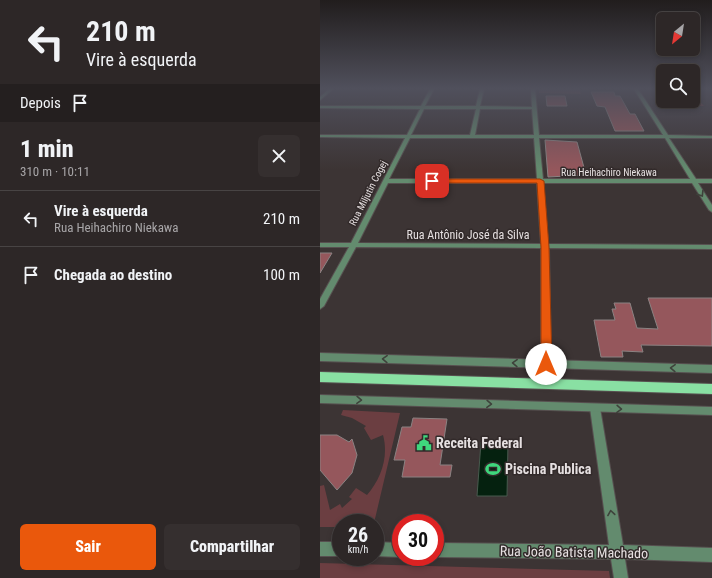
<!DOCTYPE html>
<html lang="pt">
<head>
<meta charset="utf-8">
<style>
  body { margin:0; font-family:"Roboto Condensed",sans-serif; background:#352f2f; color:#f1f3f6; height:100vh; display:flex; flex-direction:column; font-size:15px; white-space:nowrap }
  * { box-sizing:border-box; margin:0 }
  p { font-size:13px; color:#a7a5a7 }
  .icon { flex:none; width:22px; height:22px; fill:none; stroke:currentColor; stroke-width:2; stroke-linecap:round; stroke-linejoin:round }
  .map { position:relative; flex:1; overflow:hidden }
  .panel { display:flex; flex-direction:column; background:#2d2727; width:320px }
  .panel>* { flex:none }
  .hud { background:#2d2727; color:#f1f3f6; overflow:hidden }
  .needle { width:26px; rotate:210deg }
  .buttons { position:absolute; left:336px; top:12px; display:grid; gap:8px }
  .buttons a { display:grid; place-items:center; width:44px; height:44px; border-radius:6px; background:#2d2727; box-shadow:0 2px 6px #0003,0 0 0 1px #484444; font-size:20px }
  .speed { position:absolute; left:12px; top:514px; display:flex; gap:8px; font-size:20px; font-weight:700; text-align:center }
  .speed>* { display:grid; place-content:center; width:52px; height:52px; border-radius:50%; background:#2d2727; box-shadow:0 2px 6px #0003,0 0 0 1px #484444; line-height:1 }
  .speed small { font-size:10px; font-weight:400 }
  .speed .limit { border:6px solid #d22; background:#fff; color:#111 }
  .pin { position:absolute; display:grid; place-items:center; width:34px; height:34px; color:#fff; margin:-17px; border-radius:8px; box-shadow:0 2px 6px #0006 }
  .me { position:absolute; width:44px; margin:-22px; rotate:0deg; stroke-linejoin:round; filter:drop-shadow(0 0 3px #0008) }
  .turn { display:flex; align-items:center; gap:14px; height:84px; padding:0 20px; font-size:18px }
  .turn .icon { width:52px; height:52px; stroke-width:2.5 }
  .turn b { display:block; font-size:28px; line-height:34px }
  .then { display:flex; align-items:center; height:38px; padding:0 20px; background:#0003; gap:8px; font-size:15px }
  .round { display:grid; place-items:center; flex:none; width:42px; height:42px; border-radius:6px; background:#352f2f }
  .head { display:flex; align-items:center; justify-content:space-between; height:68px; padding:0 20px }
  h1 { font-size:24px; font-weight:800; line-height:30px }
  .primary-button { display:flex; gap:8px; margin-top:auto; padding:8px 20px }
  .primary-button a { flex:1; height:46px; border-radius:6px; background:#ea580c; color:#fff; font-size:16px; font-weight:800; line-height:46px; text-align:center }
  .primary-button a+a { background:#352f2f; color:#f1f3f6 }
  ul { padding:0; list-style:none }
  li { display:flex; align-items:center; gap:12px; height:56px; padding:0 20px; border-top:1px solid #484444 }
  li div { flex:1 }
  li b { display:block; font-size:15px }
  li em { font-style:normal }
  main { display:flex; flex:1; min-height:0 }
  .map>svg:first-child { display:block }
</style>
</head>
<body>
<main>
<section class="panel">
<div class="hud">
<div class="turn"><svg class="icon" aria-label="left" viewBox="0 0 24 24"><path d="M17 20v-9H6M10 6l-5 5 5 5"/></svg><div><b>210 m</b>Vire à esquerda</div></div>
<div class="then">Depois<svg class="icon" aria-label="arrive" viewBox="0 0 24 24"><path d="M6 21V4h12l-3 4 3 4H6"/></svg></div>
</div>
<div class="head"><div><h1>1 min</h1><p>310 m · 10:11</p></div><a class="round"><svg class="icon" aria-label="close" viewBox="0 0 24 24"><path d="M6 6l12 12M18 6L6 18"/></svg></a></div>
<ul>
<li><svg class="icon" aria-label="left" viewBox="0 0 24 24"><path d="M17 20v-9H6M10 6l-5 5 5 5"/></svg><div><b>Vire à esquerda</b><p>Rua Heihachiro Niekawa</p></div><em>210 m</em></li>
<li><svg class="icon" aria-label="arrive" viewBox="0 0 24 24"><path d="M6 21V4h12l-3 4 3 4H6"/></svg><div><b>Chegada ao destino</b></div><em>100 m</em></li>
</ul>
<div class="primary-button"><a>Sair</a><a>Compartilhar</a></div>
</section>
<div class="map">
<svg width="392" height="578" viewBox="0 0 392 578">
  <rect width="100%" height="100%" fill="#3c3434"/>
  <!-- green -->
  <g fill="#6b3e41">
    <path d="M219 89H260L261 94 219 93Z"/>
    <path d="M333 89H343V101H373V94L384 106H345Z"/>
    <path d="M23 410 80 413 54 523H21V527H0V486L4 485 10 510 20 504 22 508 32 499 29 497 36 488 47 495C61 479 69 457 63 435L51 440 44 428 46 426 32 418 21 415Z"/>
    <path d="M0 563 289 571 290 578H0Z"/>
  </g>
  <!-- water -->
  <path fill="#05210f" stroke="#485a4e" d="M161 442H188L187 496H157Z"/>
  <!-- building -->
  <g fill="#95575c" stroke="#8b8282">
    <path d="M271 92H294L295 96H300L310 114H315L324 131H295L285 107 277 106Z"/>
    <path d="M226 96H245L247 106H227Z"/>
    <path d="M225 140 257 142 266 175 228 177Z"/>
    <path d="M0 253H12L0 273Z"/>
    <path d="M328 298H392V346L321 345 323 352 302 351 303 357H281L274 320H295L292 309H296L294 303H310L317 328 338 329Z"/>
    <path d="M93 418 127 419 120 465H132L130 477H82L85 460H74L82 427H91Z"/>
    <path d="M0 435H17L29 442 32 439 37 455 32 473 17 490 0 470Z"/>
  </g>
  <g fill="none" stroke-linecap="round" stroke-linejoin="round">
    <!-- minor casing -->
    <g stroke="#575050" stroke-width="2">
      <g id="minor">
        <path d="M9 89H13L0 100V97Z"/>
        <path d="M110 89H114L105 106H156L160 89H164L160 106 212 107 211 89H215L219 135H343L314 89H318L348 135 392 136V138H349L376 179H392V183H378L392 205V212L389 210 372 183H223L228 244 392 245V249L229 248 231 364 229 367 226 368 223 367 221 364V248L36 247 4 306 0 309V299L29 247H0V243H31L85 138 0 137V135H87L100 109 0 108V106H101ZM104 109H156L150 135H91ZM160 109H212L214 135H155ZM90 138H214L217 179H69ZM219 138H345L370 179H223ZM68 183H217L221 244 38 243Z"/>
        <path d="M275 404 279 405 280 408 303 545 392 548V562L305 559 308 578H294L291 559 115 557V543L289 545 270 408 271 405Z"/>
        <rect x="0" y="542" width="21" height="14"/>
        <path d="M55 542 81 543V557L55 556Z"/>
      </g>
    </g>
    <!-- tertiary casing -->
    <g stroke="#575050" stroke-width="2">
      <g id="tertiary">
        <path d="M0 353 392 365V373L0 361Z"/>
        <path d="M0 395 392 407V415L0 403Z"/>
      </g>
    </g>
    <!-- primary casing -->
    <g stroke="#575050" stroke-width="2">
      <path id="primary" d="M0 372 392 384V394L0 382Z"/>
    </g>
    <!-- minor -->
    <use href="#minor" fill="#638b6e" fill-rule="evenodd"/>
    <!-- tertiary -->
    <use href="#tertiary" fill="#638b6e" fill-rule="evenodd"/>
    <!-- primary -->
    <use href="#primary" fill="#89e0a3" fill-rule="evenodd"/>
  </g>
  <!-- one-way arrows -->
  <defs><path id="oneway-chevron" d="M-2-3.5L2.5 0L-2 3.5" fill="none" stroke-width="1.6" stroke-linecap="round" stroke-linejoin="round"/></defs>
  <g stroke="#3e423b">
    <use href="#oneway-chevron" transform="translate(381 194) rotate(58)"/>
    <use href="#oneway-chevron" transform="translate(65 359) rotate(-178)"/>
    <use href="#oneway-chevron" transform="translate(195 363) rotate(-178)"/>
    <use href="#oneway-chevron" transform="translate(353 368) rotate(-178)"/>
    <use href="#oneway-chevron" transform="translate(39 400) rotate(2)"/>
    <use href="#oneway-chevron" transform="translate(169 404) rotate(2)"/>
    <use href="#oneway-chevron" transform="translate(299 409) rotate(2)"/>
    <use href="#oneway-chevron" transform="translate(291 513) rotate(-99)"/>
  </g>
  <!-- sky -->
  <linearGradient id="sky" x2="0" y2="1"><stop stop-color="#211d1d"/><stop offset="0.52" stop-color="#50505c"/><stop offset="1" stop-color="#50505c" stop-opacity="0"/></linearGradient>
  <rect width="392" height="170" fill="url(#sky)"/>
  <!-- route -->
  <path fill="#ea580c" stroke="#983908" d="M110 179H220L224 181 229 247 232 364 230 367 226 368 222 367 221 364V247L217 183H112L110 182Z"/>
  <!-- icons -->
  <defs>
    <g id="civic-bare" transform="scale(1.2)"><path d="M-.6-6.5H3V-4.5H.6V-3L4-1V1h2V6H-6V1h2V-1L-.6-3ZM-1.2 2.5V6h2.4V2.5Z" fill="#3fd77d" stroke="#322a2a" stroke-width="2.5" paint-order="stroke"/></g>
    <g id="stadium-bare" transform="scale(1.2)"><path d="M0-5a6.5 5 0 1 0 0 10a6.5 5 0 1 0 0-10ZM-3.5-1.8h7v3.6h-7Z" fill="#3fd77d" stroke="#322a2a" stroke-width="2.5" paint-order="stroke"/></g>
  </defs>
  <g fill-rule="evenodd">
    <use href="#civic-bare" x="104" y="443"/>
    <use href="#stadium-bare" x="173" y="469"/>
  </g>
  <g text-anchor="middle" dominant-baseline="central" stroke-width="3" stroke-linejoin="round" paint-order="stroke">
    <!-- far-street labels -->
    <g font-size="10" fill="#e6e0e1" stroke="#322a2a">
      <text x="289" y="172">Rua Heihachiro Niekawa</text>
      <text transform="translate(48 193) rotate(-63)">Rua Miljutin Cogej</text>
    </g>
    <!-- street labels -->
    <g font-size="12" fill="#e6e0e1" stroke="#322a2a">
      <text x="148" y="235">Rua Antônio José da Silva</text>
    </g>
    <!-- near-poi labels -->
    <g font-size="14" font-weight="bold" fill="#e6e0e1" stroke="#322a2a" text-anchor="start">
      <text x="116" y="443">Receita Federal</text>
      <text x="185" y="469">Piscina Publica</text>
    </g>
    <!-- near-street labels -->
    <g font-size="14" fill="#e6e0e1" stroke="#322a2a">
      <text transform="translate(254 552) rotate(1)">Rua João Batista Machado</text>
    </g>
  </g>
</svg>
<div class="buttons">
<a><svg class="needle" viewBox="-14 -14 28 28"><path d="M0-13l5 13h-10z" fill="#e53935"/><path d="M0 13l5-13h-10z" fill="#a7a5a7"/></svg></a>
<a><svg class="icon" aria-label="search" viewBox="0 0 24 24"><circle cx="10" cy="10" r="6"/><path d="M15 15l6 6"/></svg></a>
</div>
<div class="speed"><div>26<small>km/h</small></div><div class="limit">30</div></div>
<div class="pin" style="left:112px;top:181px;background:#d93025"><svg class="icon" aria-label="arrive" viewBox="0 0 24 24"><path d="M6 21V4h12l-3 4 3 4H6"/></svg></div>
<svg class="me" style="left:226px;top:364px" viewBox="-20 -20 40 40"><circle r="19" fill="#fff"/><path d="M0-13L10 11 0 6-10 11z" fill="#ea580c"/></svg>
</div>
</main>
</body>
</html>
